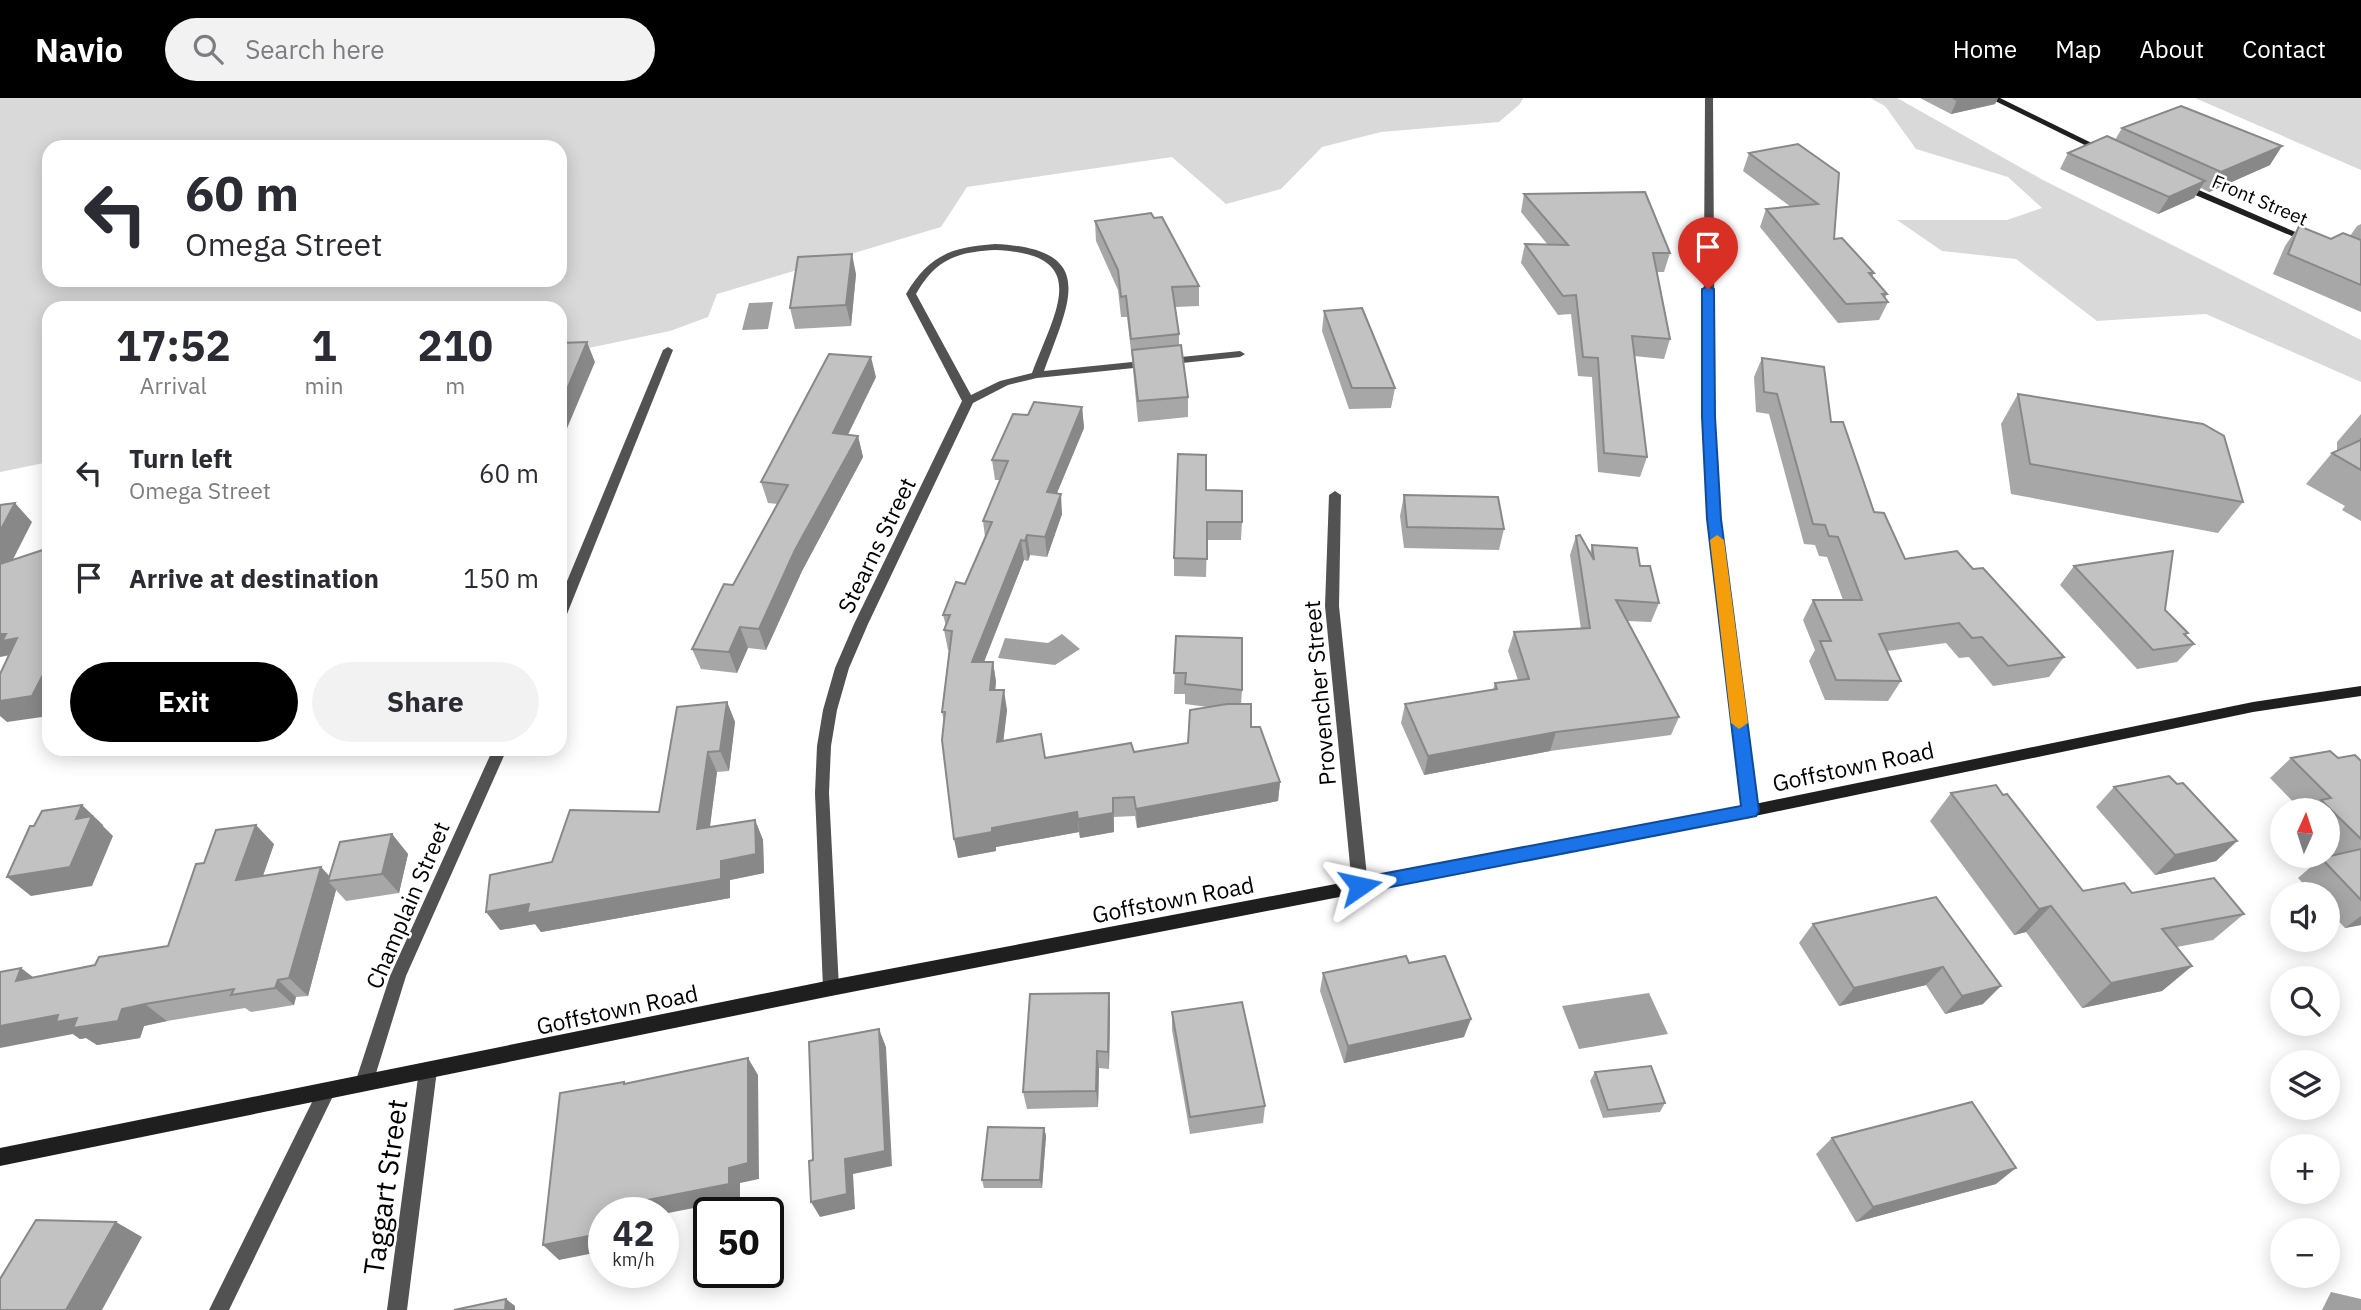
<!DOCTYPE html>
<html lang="en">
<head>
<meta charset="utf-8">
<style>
  body { margin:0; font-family:"IBM Plex Sans",sans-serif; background:#f2f2f3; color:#2b2b33; height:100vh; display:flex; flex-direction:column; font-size:26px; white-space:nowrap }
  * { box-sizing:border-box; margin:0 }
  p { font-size:23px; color:#7c7c81 }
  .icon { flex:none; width:38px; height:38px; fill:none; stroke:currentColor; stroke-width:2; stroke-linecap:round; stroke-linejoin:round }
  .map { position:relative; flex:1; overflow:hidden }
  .drawer { position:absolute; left:42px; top:203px; width:525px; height:455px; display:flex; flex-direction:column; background:#fff; border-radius:21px; box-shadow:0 4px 18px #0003 }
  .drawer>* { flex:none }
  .guide { position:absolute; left:42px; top:42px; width:525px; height:147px; border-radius:21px; box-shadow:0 4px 18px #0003; background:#fff; color:#2b2b33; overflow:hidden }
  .needle { width:46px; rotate:3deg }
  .buttons { position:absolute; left:2270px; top:700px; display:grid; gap:14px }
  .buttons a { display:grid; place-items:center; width:70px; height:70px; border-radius:50%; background:#fff; box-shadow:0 4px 18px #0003; font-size:35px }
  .speed { position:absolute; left:588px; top:1099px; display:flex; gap:14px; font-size:35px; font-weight:700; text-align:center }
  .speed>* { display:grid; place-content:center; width:91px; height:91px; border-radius:50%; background:#fff; box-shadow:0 4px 18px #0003; line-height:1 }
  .speed small { font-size:18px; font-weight:400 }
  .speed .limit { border:4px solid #111; border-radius:10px; background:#fff; color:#111 }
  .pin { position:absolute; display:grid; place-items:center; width:60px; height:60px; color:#fff; margin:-72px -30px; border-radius:50% 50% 50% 0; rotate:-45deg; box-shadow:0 0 7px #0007 }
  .pin .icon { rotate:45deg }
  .me { position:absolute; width:77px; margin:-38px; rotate:79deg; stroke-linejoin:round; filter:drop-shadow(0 0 5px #0008) }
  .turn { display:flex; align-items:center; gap:24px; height:147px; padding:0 28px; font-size:32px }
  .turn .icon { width:91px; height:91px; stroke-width:2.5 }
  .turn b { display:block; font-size:49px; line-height:60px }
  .eta { display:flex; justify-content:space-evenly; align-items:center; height:119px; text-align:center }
  .eta b { font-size:42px; font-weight:700; line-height:49px }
  .action { display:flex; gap:14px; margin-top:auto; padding:14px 28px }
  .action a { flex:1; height:80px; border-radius:42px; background:#000; color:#fff; font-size:28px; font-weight:700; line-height:80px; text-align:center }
  .action a+a { background:#f2f2f3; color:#2b2b33 }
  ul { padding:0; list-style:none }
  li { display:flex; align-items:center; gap:21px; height:105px; padding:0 28px }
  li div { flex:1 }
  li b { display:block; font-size:26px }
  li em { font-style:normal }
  header { display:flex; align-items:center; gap:42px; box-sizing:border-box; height:98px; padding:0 35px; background:#000; color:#fff }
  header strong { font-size:33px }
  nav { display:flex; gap:38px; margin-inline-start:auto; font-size:24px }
  .search { width:490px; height:63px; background:#f2f2f3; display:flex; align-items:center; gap:18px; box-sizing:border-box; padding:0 24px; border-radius:38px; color:#7c7c81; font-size:26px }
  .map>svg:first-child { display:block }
</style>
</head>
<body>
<header>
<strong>Navio</strong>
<div class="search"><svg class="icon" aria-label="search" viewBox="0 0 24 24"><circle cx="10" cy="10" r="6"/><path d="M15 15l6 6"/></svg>Search here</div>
<nav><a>Home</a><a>Map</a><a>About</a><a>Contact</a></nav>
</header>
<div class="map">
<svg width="2361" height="1212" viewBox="0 0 2361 1212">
  <rect width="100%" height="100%" fill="#fff"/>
  <!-- green -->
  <g fill="#d9d9d9" fill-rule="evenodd">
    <path d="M0 0H1523L1520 6 1499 24 1381 34 1322 49 1281 91 1226 106 1172 59 967 89 941 129 717 196 708 219 670 233 560 256V210H49V364L0 374ZM49 49H560V182H49Z"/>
    <path d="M1870 0H1897L2043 82 2361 242V284L2206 216 2097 223 2016 161 1942 153 1897 122H2007L2042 110 2008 79 1916 51 1885 8Z"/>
    <path d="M2195 0H2361V72Z"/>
  </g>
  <!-- water -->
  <g fill="#a0a0a0">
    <path d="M773 204 768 231 742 232 749 205Z"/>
    <path d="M1062 536 1080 551 1055 567 998 560 1005 540 1048 545Z"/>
    <path d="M1649 895 1668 936 1579 951 1562 908Z"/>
    <path d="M2331 1194 2361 1201V1212H2322Z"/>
  </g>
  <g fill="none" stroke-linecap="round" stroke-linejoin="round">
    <!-- street -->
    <g fill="#525252" fill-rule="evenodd">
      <path d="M1705 0H1713L1715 319 1720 421 1758 713 1755 717 1750 719 1745 717 1742 713 1708 421 1703 319Z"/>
      <path d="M995 146C1100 151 1069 204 1044 273L1240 253 1245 256 1240 259 1037 280 1008 287 973 305 868 526 849 570 837 612 831 648 829 695 839 890 837 895 831 898 825 895 823 890 815 695 817 648 823 612 835 570 854 526 962 303 906 196C929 157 952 149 995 146ZM995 152C1094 156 1055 213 1032 275L1000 283 971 297 916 196C936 161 957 154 995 152Z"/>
      <path d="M668 249 673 252 567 516 560 521V500L663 252Z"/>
      <path d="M1335 393 1341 397 1339 508 1368 788 1366 793 1360 795 1354 793 1352 788 1325 508 1329 397Z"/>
      <path d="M493 651H507L406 878 373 985 370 991 364 993 358 991 355 985 390 878Z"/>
      <path d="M428 964 434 966 437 972 407 1212H387L419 972 422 966Z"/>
      <path d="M326 986 332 988 335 994 229 1212H209L320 988Z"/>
    </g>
    <!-- secondary -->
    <g fill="#1f1f1f" fill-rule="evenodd">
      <path d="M1989 0H2000L2110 54 2103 56Z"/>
      <path d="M2179 86H2185L2316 143 2308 145 2179 90Z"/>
      <path d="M2361 588V598L2253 614 1750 719 831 898 0 1068V1050L831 882 1750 707 2253 604Z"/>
    </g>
  </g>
  <!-- wall -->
  <g fill="#a7a7a7">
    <path d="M1920 0H1998L1995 6 1951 16Z"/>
    <path d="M2122 30 2270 67 2209 94 2201 90 2194 100 2158 116 2060 71 2068 55 2115 42Z"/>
    <path d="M1798 46 1834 141 1874 175 1872 179 1887 196 1885 200 1888 204 1879 222 1838 225 1760 129 1766 111 1791 109 1743 73 1749 55Z"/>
    <path d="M1524 96 1670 155 1664 174H1657L1670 241 1664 261 1634 258 1647 359 1640 379 1598 374 1592 279 1578 278 1571 216 1558 217 1521 165 1525 146 1548 147 1521 114Z"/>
    <path d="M1154 120 1199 188V208L1175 209 1179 236V247L1188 299V319L1138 324 1132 261 1127 219H1121L1118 192 1096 143 1095 123Z"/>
    <path d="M2361 126V214L2273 176 2285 148 2299 128 2331 141 2350 138 2357 128Z"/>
    <path d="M856 176 851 228 795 231 790 210Z"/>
    <path d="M1324 213 1395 290 1391 310 1349 311 1322 233Z"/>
    <path d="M1762 260 1831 324 1874 414 1905 461 1973 471 2064 559 2049 579 1993 588 1969 559 1959 560 1946 545 1887 553 1901 583 1888 603 1825 602 1809 563 1815 552 1803 522 1813 502H1843L1827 459 1819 458 1815 447 1804 446 1769 316 1756 314 1754 279Z"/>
    <path d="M876 279 848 337 858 338 863 359 802 473 766 552 748 550 737 575 701 571 692 551 733 487 778 406 768 405 761 384Z"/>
    <path d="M2018 296 2243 404 2218 435 2011 396 2001 326Z"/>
    <path d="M1082 309 1084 330 1057 395 1062 416 1047 459 1030 457 1028 463 1024 462 984 564H993L996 584 995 592 1007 612 1003 643 1045 660 1134 654 1188 645 1208 609 1185 606V596H1174L1176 538 1242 592 1241 606 1251 629 1280 684 1278 703 1137 730 1135 718 1114 719V734L1080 740 1079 734 996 749V753L958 760 944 624 942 614 949 552H948L944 532 946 528 943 517 965 486 985 439 983 423 1000 382H995L992 362 1028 317Z"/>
    <path d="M2361 316V423L2342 412 2345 408 2306 386 2332 355 2337 353V344Z"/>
    <path d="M1206 392 1242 424 1241 442H1207L1206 479 1174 478V460Z"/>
    <path d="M1404 397 1504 431 1499 452 1404 450 1400 418Z"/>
    <path d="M1576 438 1590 455 1592 447 1640 468 1659 505 1651 524 1627 523 1679 619 1671 637 1550 653 1424 677 1401 625 1405 606 1493 592 1495 585 1518 582 1508 553 1514 534 1581 531 1570 457Z"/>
    <path d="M2074 468 2165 512 2188 535 2186 537 2194 546 2177 564 2137 571 2060 487Z"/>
    <path d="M727 604 735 624 729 673 717 674 710 729 755 722 763 742 764 775 730 782V800L541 834 535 826 500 832 659 714Z"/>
    <path d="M366 651H419L418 653 367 652Z"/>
    <path d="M2291 660H2338L2361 663V827L2345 830 2328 812V796H2313L2298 780 2321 760 2334 757 2328 751V712H2301L2270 680Z"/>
    <path d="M2177 686 2237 743 2216 763 2155 777 2096 709 2114 689Z"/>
    <path d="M1951 695 2003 697 2083 793 2132 795 2244 816 2213 842 2177 849 2192 868 2162 893 2082 910 2026 834 2014 837 1930 723Z"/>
    <path d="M392 736 408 756 399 795 346 803 336 792 308 898 296 899 294 907 251 914 245 910 167 923 144 928 140 940 97 947 86 940 80 941 73 936 34 879 95 867 168 848 204 765 274 746 263 778H330Z"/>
    <path d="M1936 799 1983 906 1945 916 1926 887 1839 908 1799 845 1813 826Z"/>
    <path d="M1409 865 1464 939 1344 965 1320 893 1323 875Z"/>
    <path d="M1109 895 1110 913 1109 971 1099 970 1098 1009 1027 1011 1023 994Z"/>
    <path d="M1172 914 1265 1008 1263 1025 1190 1036 1172 932Z"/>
    <path d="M1595 974 1665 1005 1660 1014 1603 1020 1590 983Z"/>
    <path d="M1044 1030 1046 1038 1042 1090H984L982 1082Z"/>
    <path d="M1832 1040 1996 1086 1856 1124 1816 1056Z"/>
  </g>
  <!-- shaded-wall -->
  <g fill="#888">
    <path d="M1967 0H1998L1995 6 1951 16 1957 2Z"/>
    <path d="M2282 48 2270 67 2209 94 2221 74Z"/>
    <path d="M2205 83 2194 100 2158 116 2169 99Z"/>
    <path d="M852 156 856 176 851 228 846 207Z"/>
    <path d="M587 244 595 264 560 347V308Z"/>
    <path d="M871 259 876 279 838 356 833 335Z"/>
    <path d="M1082 309 1084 330 1049 414 1047 394Z"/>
    <path d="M858 338 863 359 802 473 766 552 759 531 795 452Z"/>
    <path d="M1061 396 1062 416 1047 459 1045 439Z"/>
    <path d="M15 405 32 424 0 487V433Z"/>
    <path d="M1027 437 1030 457 1028 463 1025 443Z"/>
    <path d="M1021 442 1024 462 976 584 972 564Z"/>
    <path d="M740 529 748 550 737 575 729 554Z"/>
    <path d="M0 536H6L17 540 16 556 0 559Z"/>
    <path d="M993 564 996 584 993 612 990 592Z"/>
    <path d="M49 565V618L7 624 0 618V603Z"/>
    <path d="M1004 592 1007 612 1001 663 997 644Z"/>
    <path d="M727 604 735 624 729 673 720 653Z"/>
    <path d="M1556 634 1550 653 1424 677 1428 658Z"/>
    <path d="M708 654 717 674 707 750 697 731Z"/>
    <path d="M1280 684 1278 703 1137 730 1136 711Z"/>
    <path d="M1113 700 1114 734 1080 740 1078 721Z"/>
    <path d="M82 707 103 727V728L113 738 92 788 31 798 7 779 76 721Z"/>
    <path d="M1077 714 1079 734 996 749V753L958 760 954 741 992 730Z"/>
    <path d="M755 722 763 742 764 775 730 782V800L541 834 535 826 500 832 486 814 529 806 721 763Z"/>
    <path d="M256 727 274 746 255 800 236 782Z"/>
    <path d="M392 736 408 756 399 795 382 776Z"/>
    <path d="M2237 743 2216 763 2155 777 2175 757Z"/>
    <path d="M321 769 334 783H328L336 792 308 898 289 880Z"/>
    <path d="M2051 808 2026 834 2014 837 2039 811Z"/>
    <path d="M2361 818V827L2345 830Z"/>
    <path d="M2192 868 2162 893 2082 910 2111 885Z"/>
    <path d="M1943 869 1926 887 1839 908 1854 890Z"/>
    <path d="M21 870 45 888 16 883Z"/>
    <path d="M278 882 296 899 294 907 275 890Z"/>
    <path d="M2001 888 1983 906 1945 916 1962 898Z"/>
    <path d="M1109 895 1110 913 1109 971 1108 954Z"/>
    <path d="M145 906 167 923 144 928 140 940 97 947 86 940 80 941 73 936 0 950V928L58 917 122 911Z"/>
    <path d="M1471 921 1464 939 1344 965 1348 948Z"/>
    <path d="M879 931 886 949 892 1068 853 1076 855 1111 820 1119 811 1104 845 1061Z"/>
    <path d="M1097 953 1099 970 1098 1009 1096 993Z"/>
    <path d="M748 960 758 977 759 1081 740 1085V1101L663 1116V1115H644L642 1112V1103L729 1070Z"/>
    <path d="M1044 1030 1046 1038 1042 1090 1040 1082Z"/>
    <path d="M2016 1070 1996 1086 1856 1124 1873 1109Z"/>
    <path d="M116 1124 142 1139 102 1212H66Z"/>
    <path d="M604 1135V1153L559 1162 543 1147Z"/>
    <path d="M506 1201 515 1208V1212H505Z"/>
  </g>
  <!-- building -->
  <g fill="#c2c2c2" stroke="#888" stroke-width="2">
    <path d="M1953 0H1967L1957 2Z"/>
    <path d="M2181 8 2282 48 2221 74 2122 30Z"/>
    <path d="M2107 38 2205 83 2169 99 2068 55Z"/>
    <path d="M1798 46 1839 75 1834 141 1842 140 1874 175H1869L1887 196H1882L1888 204 1846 206 1766 111 1818 106 1749 55Z"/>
    <path d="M1645 94 1670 155H1653L1670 241 1632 238 1647 359 1604 355 1598 260 1583 259 1576 197 1563 198 1525 146 1568 147 1524 96Z"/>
    <path d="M1151 115 1154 120 1162 119 1199 188 1172 189 1179 236 1131 241 1126 198 1121 199 1118 172 1095 123Z"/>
    <path d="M2299 128 2331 141 2343 135 2361 142V187L2288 156Z"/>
    <path d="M852 156 846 207 790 210 798 159Z"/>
    <path d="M1362 210 1395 290H1352L1324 213Z"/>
    <path d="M587 244 560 308V245Z"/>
    <path d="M1181 247 1188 299 1138 303 1132 252Z"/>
    <path d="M829 256 871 259 833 335 858 338 795 452 759 531 740 529 729 554 692 551 724 486 733 487 788 387 761 384Z"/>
    <path d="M1762 260 1824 269 1831 324H1843L1874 414 1884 415 1905 461 1957 453 1973 471 1983 470 2064 559 2008 568 1982 539 1972 540 1959 525 1879 536 1901 583 1836 582 1820 543H1831L1813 502H1862L1838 439 1829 438 1825 427 1813 426 1777 296 1764 294Z"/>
    <path d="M2018 296 2203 326 2224 338 2243 404 2030 366Z"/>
    <path d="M1034 304 1082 309 1047 394 1061 396 1045 439 1027 437 1025 443 1021 442 972 564H993L990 592H1004L997 644 1041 636 1045 660 1131 645 1134 654 1188 645 1190 612 1227 606H1251V629H1260L1280 684 1136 711 1134 699 1113 700V715L1078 721 1077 714 992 730V734L954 741 942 642 945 614H942L952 533 944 532 950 517H943L956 484 965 486 992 424 983 423 1008 363 992 362 1013 316 1028 317Z"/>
    <path d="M2361 340V372L2332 355 2361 342Z"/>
    <path d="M1178 356 1206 357V392L1242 393V424H1207V461L1174 460Z"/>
    <path d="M1404 397 1498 399 1504 431 1407 429Z"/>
    <path d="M15 405 0 433V407Z"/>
    <path d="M1580 437 1594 462 1592 447 1637 450 1640 468H1650L1659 505 1616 502 1679 619 1556 634 1428 658 1405 606 1497 591 1495 585 1529 581 1514 534 1590 530 1576 438Z"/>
    <path d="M49 450V565L32 598 0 603V576L17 540 2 543 6 536H0V466Z"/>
    <path d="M2173 453 2165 512 2188 535 2184 536 2194 546 2153 552 2074 468Z"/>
    <path d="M1176 538 1242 540V592L1185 586 1186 575H1174Z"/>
    <path d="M727 604 720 653 708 654 697 731 755 722 756 756 721 763V781L527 815 529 806 486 814 490 777 552 764 570 712 659 714 677 609Z"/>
    <path d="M2330 653 2338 660 2355 657 2361 663V741L2321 702 2331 700 2291 660Z"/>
    <path d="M2169 678 2177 686 2183 685 2237 743 2175 757 2114 689Z"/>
    <path d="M1996 687 2003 697 2007 696 2083 793 2124 785 2132 795 2214 780 2244 816 2162 831 2192 868 2111 885 2051 808 2039 811 1951 695Z"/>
    <path d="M82 707 76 721 92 718 70 769 7 779 30 728H34L42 713Z"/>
    <path d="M256 727 236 782 321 769 289 880 278 882 275 890 231 897 234 891 145 906 122 911 118 923 73 930 77 920 56 924 58 917 0 928V874L21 870 16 883 95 867 99 859 168 848 196 766 204 765 216 732Z"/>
    <path d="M392 736 382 776 328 783 340 744Z"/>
    <path d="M2361 751V802L2321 760Z"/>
    <path d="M1936 799 2001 888 1962 898 1943 869 1854 890 1813 826Z"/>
    <path d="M1406 858 1409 865 1445 858 1471 921 1348 948 1323 875Z"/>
    <path d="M1109 895 1108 954 1097 953 1096 993 1023 994 1030 896Z"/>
    <path d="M1242 904 1265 1008 1190 1019 1172 914Z"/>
    <path d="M879 931 885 1053 845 1061 847 1096 811 1104 809 1063 813 1062 809 944Z"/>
    <path d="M748 960V1065L729 1070V1086L642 1103V1112L629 1115H604V1135L543 1147 560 995 624 984V986Z"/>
    <path d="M1651 968 1665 1005 1608 1012 1595 974Z"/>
    <path d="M1972 1004 2016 1070 1873 1109 1832 1040Z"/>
    <path d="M988 1029 1044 1030 1040 1082H982Z"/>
    <path d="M36 1122 116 1124 66 1212H0V1181Z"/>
    <path d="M506 1201 505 1212H454Z"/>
  </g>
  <!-- route -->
  <path fill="#1a73e8" stroke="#114b97" stroke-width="2" d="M1708 188 1714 191 1715 319 1721 421 1759 713 1756 718 1360 795 1354 793 1351 788 1354 782 1360 780 1741 708 1707 421 1702 319V191Z"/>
  <!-- slow -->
  <path fill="#f59e0b" d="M1717 437 1724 442 1748 625 1739 631 1731 625 1710 442Z"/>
  <g text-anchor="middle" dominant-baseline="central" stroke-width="5" stroke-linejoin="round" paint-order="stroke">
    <!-- far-street labels -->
    <g font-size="19" fill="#000" stroke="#fff">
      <text transform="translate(2260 102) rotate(23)">Front Street</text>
    </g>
    <!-- street labels -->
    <g font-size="23" fill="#000" stroke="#fff">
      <text transform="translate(876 447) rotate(-64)">Stearns Street</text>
      <text transform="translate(1319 595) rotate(-95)">Provencher Street</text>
      <text transform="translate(1853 668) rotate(-12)">Goffstown Road</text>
      <text transform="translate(1173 801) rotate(-11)">Goffstown Road</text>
      <text transform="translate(407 807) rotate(-67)">Champlain Street</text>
      <text transform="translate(617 911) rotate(-12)">Goffstown Road</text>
    </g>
    <!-- near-street labels -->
    <g font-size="28" fill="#000" stroke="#fff">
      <text transform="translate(385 1089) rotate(-82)">Taggart Street</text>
    </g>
  </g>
</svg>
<div class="buttons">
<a><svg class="needle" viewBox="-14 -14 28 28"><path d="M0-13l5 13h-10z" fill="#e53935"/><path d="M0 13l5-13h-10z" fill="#7c7c81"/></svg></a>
<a><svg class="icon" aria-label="sound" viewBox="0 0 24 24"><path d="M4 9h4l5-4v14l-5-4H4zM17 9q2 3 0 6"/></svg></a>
<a><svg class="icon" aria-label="search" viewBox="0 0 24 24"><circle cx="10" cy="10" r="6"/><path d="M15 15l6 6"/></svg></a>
<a><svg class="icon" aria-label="layers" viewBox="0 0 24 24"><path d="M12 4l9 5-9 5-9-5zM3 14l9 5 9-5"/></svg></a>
<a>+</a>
<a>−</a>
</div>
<div class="speed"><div>42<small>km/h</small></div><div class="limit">50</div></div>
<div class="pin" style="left:1708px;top:191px;background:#d93025"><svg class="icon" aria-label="arrive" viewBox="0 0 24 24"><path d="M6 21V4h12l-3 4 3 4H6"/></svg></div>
<svg class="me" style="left:1360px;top:788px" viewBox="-20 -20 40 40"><path d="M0-17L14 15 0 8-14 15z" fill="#1a73e8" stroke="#fff" stroke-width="4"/></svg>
<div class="guide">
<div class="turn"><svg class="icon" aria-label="left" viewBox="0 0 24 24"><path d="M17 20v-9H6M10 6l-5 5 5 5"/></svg><div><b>60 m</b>Omega Street</div></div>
</div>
<section class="drawer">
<div class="eta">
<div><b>17:52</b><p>Arrival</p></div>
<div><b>1</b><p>min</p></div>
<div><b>210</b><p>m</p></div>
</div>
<ul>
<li><svg class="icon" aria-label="left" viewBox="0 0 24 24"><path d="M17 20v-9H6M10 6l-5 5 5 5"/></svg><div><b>Turn left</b><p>Omega Street</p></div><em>60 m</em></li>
<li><svg class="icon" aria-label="arrive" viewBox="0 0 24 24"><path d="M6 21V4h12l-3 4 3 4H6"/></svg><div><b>Arrive at destination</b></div><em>150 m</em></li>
</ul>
<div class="action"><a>Exit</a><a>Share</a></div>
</section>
</div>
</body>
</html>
